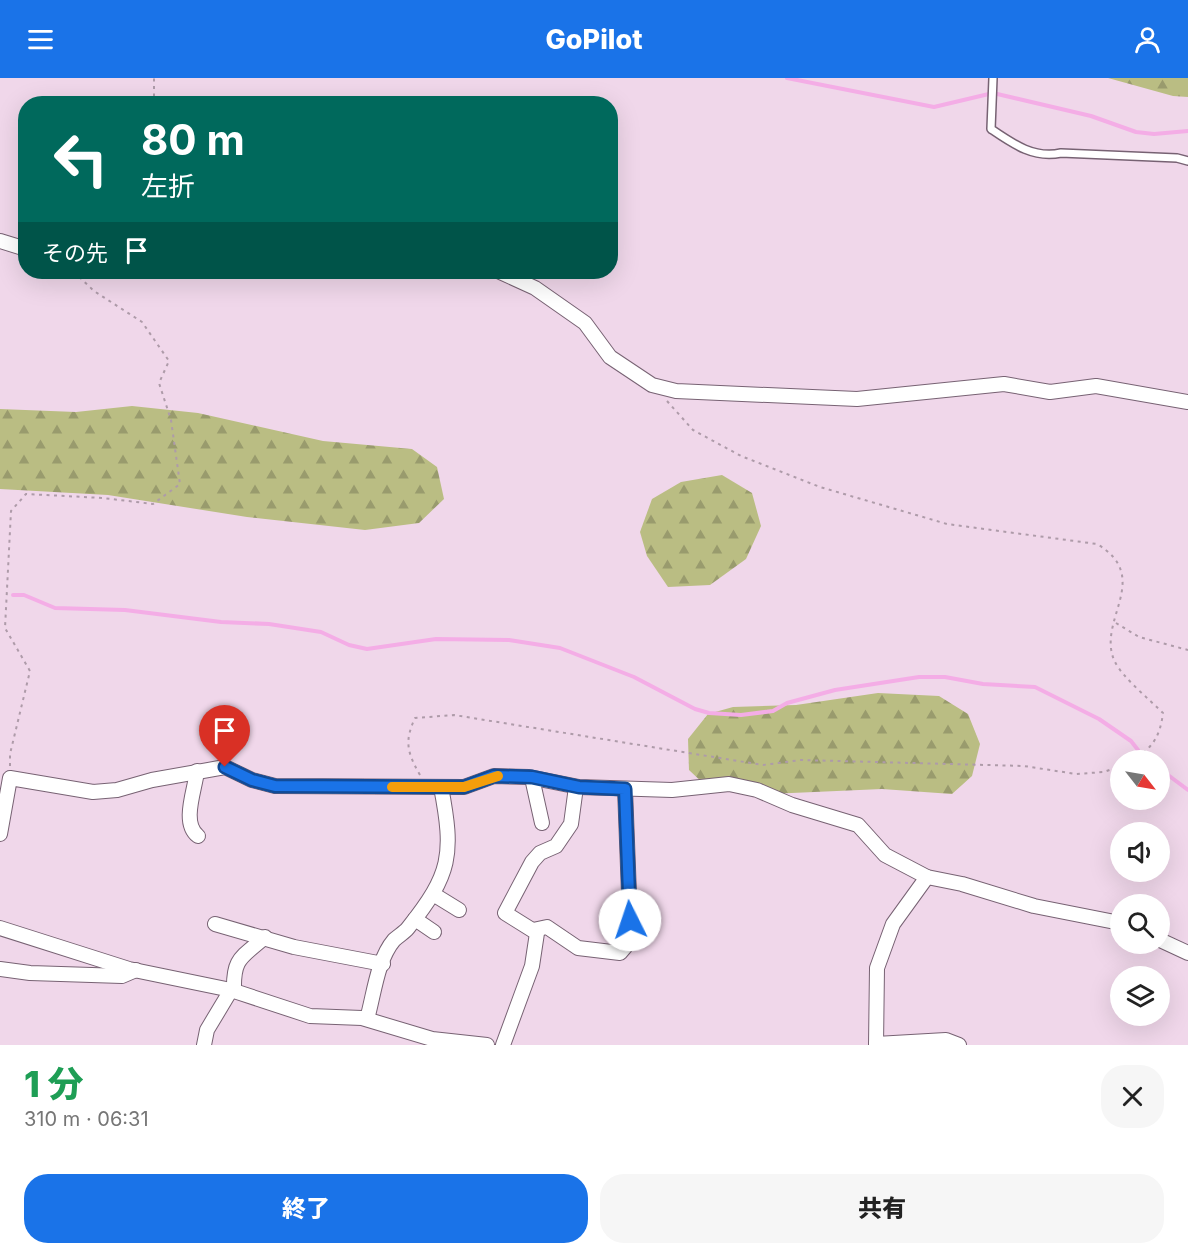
<!DOCTYPE html>
<html lang="ja">
<head>
<meta charset="utf-8">
<style>
  body { margin:0; font-family:Inter,"Noto Sans JP",sans-serif; background:#f6f6f6; color:#222; height:100vh; display:flex; flex-direction:column; font-size:22px; white-space:nowrap }
  * { box-sizing:border-box; margin:0 }
  p { font-size:20px; color:#767676 }
  .icon { flex:none; width:33px; height:33px; fill:none; stroke:currentColor; stroke-width:2; stroke-linecap:round; stroke-linejoin:round }
  .map { position:relative; height:967px; overflow:hidden }
  .sheet { display:flex; flex-direction:column; background:#fff; flex:1 }
  .sheet>* { flex:none }
  .guide { position:absolute; left:18px; top:18px; width:600px; height:183px; border-radius:24px; box-shadow:0 6px 24px #0002; background:#00695c; color:#fff; overflow:hidden }
  .needle { width:39px; rotate:121deg }
  .fabs { position:absolute; left:1110px; top:672px; display:grid; gap:12px }
  .fabs a { display:grid; place-items:center; width:60px; height:60px; border-radius:50%; background:#fff; box-shadow:0 6px 24px #0002; font-size:30px }
  .pin { position:absolute; display:grid; place-items:center; width:51px; height:51px; color:#fff; margin:-62px -26px; border-radius:50% 50% 50% 0; rotate:-45deg; box-shadow:0 0 6px #0007 }
  .pin .icon { rotate:45deg }
  .me { position:absolute; width:66px; margin:-33px; rotate:356deg; stroke-linejoin:round; filter:drop-shadow(0 0 4px #0008) }
  .turn { display:flex; align-items:center; gap:21px; height:126px; padding:0 24px; font-size:27px }
  .turn .icon { width:78px; height:78px; stroke-width:2.5 }
  .turn b { display:block; font-size:42px; line-height:51px }
  .then { display:flex; align-items:center; height:57px; padding:0 24px; background:#0003; gap:12px; font-size:22px }
  .round { display:grid; place-items:center; flex:none; width:63px; height:63px; border-radius:24px; background:#f6f6f6 }
  .head { display:flex; align-items:center; justify-content:space-between; height:102px; padding:0 24px }
  h1 { font-size:36px; font-weight:800; line-height:45px; color:#1e9e55 }
  .primary-button { display:flex; gap:12px; margin-top:auto; padding:12px 24px }
  .primary-button a { flex:1; height:69px; border-radius:24px; background:#1a73e8; color:#fff; font-size:24px; font-weight:800; line-height:69px; text-align:center }
  .primary-button a+a { background:#f6f6f6; color:#222 }
  header { display:flex; justify-content:space-between; align-items:center; height:78px; padding:0 24px; background:#1a73e8; color:#fff; font-size:27px; font-weight:800 }
  .map>svg:first-child { display:block }
</style>
</head>
<body>
<header><svg class="icon" aria-label="menu" viewBox="0 0 24 24"><path d="M4 6h16M4 12h16M4 18h16"/></svg>GoPilot<svg class="icon" aria-label="person" viewBox="0 0 24 24"><circle cx="12" cy="8" r="4"/><path d="M4 21q1-7 8-7t8 7"/></svg></header>
<div class="map">
<svg width="1188" height="967" viewBox="0 0 1188 967">
  <defs>
    <pattern id="forest-firs" width="22" height="20" patternUnits="userSpaceOnUse" patternTransform="scale(1.5)"><rect width="22" height="20" fill="#babd83"/><path d="M5 1l3.5 6h-7zM16 11l3.5 6h-7z" fill="#999b6d"/></pattern>
  </defs>
  <rect width="100%" height="100%" fill="#f0d7ea"/>
  <!-- forest -->
  <g fill="url(#forest-firs)">
    <path d="M1108 0H1188V19L1173 18Z"/>
    <path d="M132 328 198 335 323 363 412 371 437 389 444 421 419 445 365 452 247 439 108 417 0 411V331L76 334Z"/>
    <path d="M722 397 752 415 761 448 746 481 710 507 668 509 647 478 640 454 652 421 681 404Z"/>
    <path d="M878 615 939 618 968 636 980 666 972 698 952 716 882 711 769 716 706 708 689 692 688 661 708 636 733 629 796 627Z"/>
  </g>
  <g fill="none" stroke-linecap="round" stroke-linejoin="round">
    <!-- stream -->
    <g stroke="#f4ade6" stroke-width="4">
      <path d="M787 0 934 29 993 15 1091 38 1136 54 1154 56 1188 53"/>
      <path d="M13 517H24L55 530 125 532 221 544 269 546 321 554 349 567 367 571 436 561 509 562 560 570 634 599 695 631 709 635 741 637 773 633 787 625 835 612 919 599H945L983 606 1035 609 1099 641 1131 663 1138 672"/>
      <path d="M1146 681 1148 682"/>
      <path d="M1160 691 1188 712"/>
    </g>
    <!-- lane casing -->
    <g stroke="#776273" stroke-width="10">
      <path id="lane" d="M993 0 991 51C1013 66 1034 81 1061 75L1177 80 1188 83"/>
    </g>
    <!-- street casing -->
    <g stroke="#776273" stroke-width="16">
      <g id="street">
        <path d="M0 163 26 171"/>
        <path d="M500 194 535 210 585 245 610 279 652 307 676 313 857 321 1004 306 1050 314 1096 308 1188 324"/>
        <path d="M197 693C195 712 181 745 198 758"/>
        <path d="M532 700 542 745"/>
        <path d="M0 756 10 700 93 714 117 712 152 702 225 689 252 702 275 708 464 709 494 698 529 699 579 709 672 712 729 706 757 712 792 727 858 747 885 777 927 799 962 806 1034 828 1120 845"/>
        <path d="M433 816 459 832"/>
        <path d="M415 841 434 854"/>
        <path d="M215 846 294 869 383 886"/>
        <path d="M0 850 129 891 231 912 310 938 362 940 432 961 487 967"/>
        <path d="M533 852 547 849 578 870 620 875 626 868 630 842 625 711"/>
        <path d="M1160 862 1188 875"/>
        <path d="M0 891 30 895 122 898 136 892"/>
        <path d="M234 913C233 880 241 880 265 859"/>
        <path d="M367 941C374 917 377 882 394 862 398 858 404 855 408 850 451 796 454 777 441 709"/>
        <path d="M876 966 946 962 959 967"/>
        <path d="M204 967 207 952 231 912"/>
        <path d="M503 967 532 888 537 855 505 835 532 784 540 775 556 768 571 746 576 709"/>
        <path d="M876 967 877 890 893 846 927 799"/>
      </g>
    </g>
    <!-- path -->
    <g stroke="#ae9ba9" stroke-width="2" stroke-dasharray="3 4.5" stroke-linecap="butt">
      <path d="M154 26V0"/>
      <path d="M667 323 693 352 741 378 820 409 947 446 1097 466C1154 500 1095 543 1115 584 1123 600 1150 622 1163 635 1160 659 1152 671 1132 682"/>
      <path d="M1116 545 1139 559 1188 572"/>
      <path d="M10 688V676L30 593 5 550 11 433 26 416 103 420 153 426 180 406 171 342 159 305 169 283 142 244 94 213 74 194"/>
      <path d="M420 697C406 673 405 662 415 640L454 637 763 687 801 682 1024 688 1076 696 1104 694 1120 688"/>
    </g>
    <!-- lane -->
    <use href="#lane" stroke="#fff" stroke-width="7"/>
    <!-- street -->
    <use href="#street" stroke="#fff" stroke-width="14"/>
  </g>
  <g fill="none" stroke-linecap="round" stroke-linejoin="round">
    <!-- route casing -->
    <g stroke="#114b97" stroke-width="15">
      <path id="route" d="M225 689 252 702 275 708 464 709 494 698 532 699 579 709 625 711 630 842"/>
    </g>
    <!-- route -->
    <use href="#route" stroke="#1a73e8" stroke-width="10"/>
    <!-- slow -->
    <path stroke="#f59e0b" stroke-width="10" d="M392 709H464L498 698"/>
  </g>
</svg>
<div class="fabs">
<a><svg class="needle" viewBox="-14 -14 28 28"><path d="M0-13l5 13h-10z" fill="#e53935"/><path d="M0 13l5-13h-10z" fill="#767676"/></svg></a>
<a><svg class="icon" aria-label="sound" viewBox="0 0 24 24"><path d="M4 9h4l5-4v14l-5-4H4zM17 9q2 3 0 6"/></svg></a>
<a><svg class="icon" aria-label="search" viewBox="0 0 24 24"><circle cx="10" cy="10" r="6"/><path d="M15 15l6 6"/></svg></a>
<a><svg class="icon" aria-label="layers" viewBox="0 0 24 24"><path d="M12 4l9 5-9 5-9-5zM3 14l9 5 9-5"/></svg></a>
</div>
<div class="pin" style="left:225px;top:689px;background:#d93025"><svg class="icon" aria-label="arrive" viewBox="0 0 24 24"><path d="M6 21V4h12l-3 4 3 4H6"/></svg></div>
<svg class="me" style="left:630px;top:842px" viewBox="-20 -20 40 40"><circle r="19" fill="#fff"/><path d="M0-13L10 11 0 6-10 11z" fill="#1a73e8"/></svg>
<div class="guide">
<div class="turn"><svg class="icon" aria-label="left" viewBox="0 0 24 24"><path d="M17 20v-9H6M10 6l-5 5 5 5"/></svg><div><b>80 m</b>左折</div></div>
<div class="then">その先<svg class="icon" aria-label="arrive" viewBox="0 0 24 24"><path d="M6 21V4h12l-3 4 3 4H6"/></svg></div>
</div>
</div>
<section class="sheet">
<div class="head"><div><h1>1 分</h1><p>310 m · 06:31</p></div><a class="round"><svg class="icon" aria-label="close" viewBox="0 0 24 24"><path d="M6 6l12 12M18 6L6 18"/></svg></a></div>
<div class="primary-button"><a>終了</a><a>共有</a></div>
</section>
</body>
</html>
